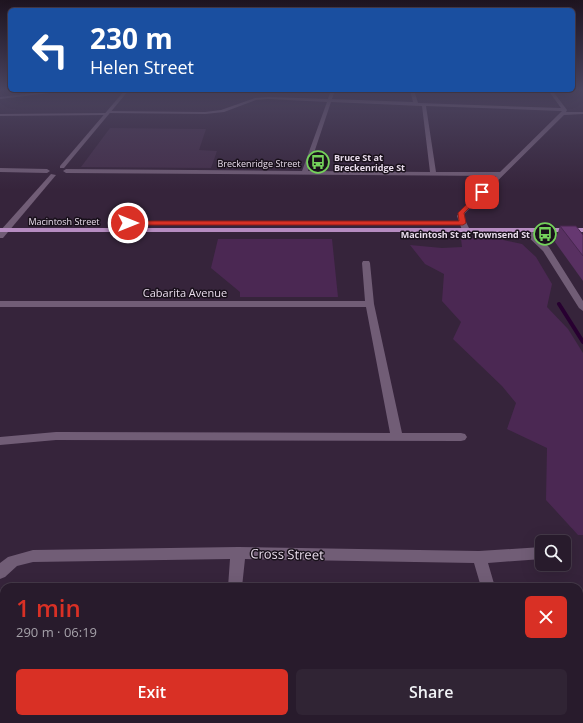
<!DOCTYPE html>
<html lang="en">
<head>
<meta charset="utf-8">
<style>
  body { margin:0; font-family:"Open Sans",sans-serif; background:#302434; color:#f1f3f6; height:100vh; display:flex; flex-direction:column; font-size:15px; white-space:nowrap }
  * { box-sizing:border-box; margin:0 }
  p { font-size:13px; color:#a5a1a9 }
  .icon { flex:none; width:22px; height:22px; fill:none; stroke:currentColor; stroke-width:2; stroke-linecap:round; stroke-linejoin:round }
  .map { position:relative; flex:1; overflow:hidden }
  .drawer { position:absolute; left:0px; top:583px; width:583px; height:140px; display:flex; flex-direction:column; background:#281b2c; border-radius:12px 12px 0 0; box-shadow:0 4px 16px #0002,0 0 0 1px #443948 }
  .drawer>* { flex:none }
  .banner { position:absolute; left:8px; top:8px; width:567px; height:84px; border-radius:6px; box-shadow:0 4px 16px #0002,0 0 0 1px #443948; background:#1a4fa0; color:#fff; overflow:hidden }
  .tools { position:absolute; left:535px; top:535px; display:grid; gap:8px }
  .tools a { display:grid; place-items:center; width:36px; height:36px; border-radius:6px; background:#281b2c; box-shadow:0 4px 16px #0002,0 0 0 1px #443948; font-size:20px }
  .pin { position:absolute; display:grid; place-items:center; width:34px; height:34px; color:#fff; margin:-17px; border-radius:8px; box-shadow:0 2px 6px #0006 }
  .me { position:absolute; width:44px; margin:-22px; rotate:90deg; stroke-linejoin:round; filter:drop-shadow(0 0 3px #0008) }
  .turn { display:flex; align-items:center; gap:14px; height:84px; padding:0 16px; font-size:18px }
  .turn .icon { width:52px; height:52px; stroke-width:2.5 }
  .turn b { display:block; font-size:28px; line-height:34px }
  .round { display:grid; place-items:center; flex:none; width:42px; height:42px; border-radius:6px; background:#302434 }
  .headline { display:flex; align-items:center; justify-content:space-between; height:68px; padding:0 16px }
  h1 { font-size:24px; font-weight:600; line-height:30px; color:#d93025 }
  .primary-button { display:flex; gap:8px; margin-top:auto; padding:8px 16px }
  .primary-button a { flex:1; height:46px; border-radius:6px; background:#d93025; color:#fff; font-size:16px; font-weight:600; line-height:46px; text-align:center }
  .primary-button a+a { background:#302434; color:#f1f3f6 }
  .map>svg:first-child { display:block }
</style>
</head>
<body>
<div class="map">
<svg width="583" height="723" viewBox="0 0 583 723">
  <rect width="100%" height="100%" fill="#36243b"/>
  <!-- built -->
  <path fill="#442e4a" d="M110 128 206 129 199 150 217 151 211 168 81 167Z"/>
  <!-- green -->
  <g fill="#4b2853">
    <path d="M490 237 522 244 536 257 552 284 547 307 568 329 583 353V535H578L546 500 547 448 507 429 516 403 502 386 453 339 461 322 442 301 444 274 425 264 410 245 442 248 462 247 461 239Z"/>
    <path d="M218 239H332L338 297H240V292L211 268Z"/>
  </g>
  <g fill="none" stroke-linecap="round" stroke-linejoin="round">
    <!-- stream -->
    <path stroke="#280031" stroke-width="4" d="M559 304 583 342"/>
    <!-- minor -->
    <g fill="#715d76" fill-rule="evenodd">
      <path d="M331 90H335L332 99 413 102 410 90H414L418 103 561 108 548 90H552L567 110 566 112H583V114L564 115 466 212 463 216 470 230 466 232 462 230 457 216 461 210 496 176 66 173 63 171 66 169 302 171 327 102 268 99 256 100 224 112 205 114 108 113 106 115 0 116V114L106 113 108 111 205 112 221 110 255 98 268 97 328 99ZM331 102 422 106 430 172 308 171ZM426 106 562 111 500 172H436Z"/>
      <path d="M0 168 47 169 50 171 47 173 0 172Z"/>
      <path d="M522 228H528L549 247 583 301V311L579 308 543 251 521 230Z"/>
      <path d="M363 261H369L370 263 374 304 402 433H461L465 434 467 437 465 440 461 441 56 440 0 445V437L56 432 390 433 366 307H0V301H365L362 263Z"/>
      <path d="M238 547 479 551 542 547V559L488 563 495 587H481L474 563 245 559 242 587H228L230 559 33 562 17 566 5 577 0 579V563L8 557 33 550Z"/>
      <rect x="217" y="719" width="18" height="4"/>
      <path d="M515 719H533L535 723H517Z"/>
    </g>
    <!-- tertiary -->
    <g fill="#715d76" fill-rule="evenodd">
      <path d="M60 90H74L0 99V97Z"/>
      <path d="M125 90H129L64 168H60V166Z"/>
      <path d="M51 174 56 175 3 238H0V231Z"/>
    </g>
    <!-- primary -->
    <rect fill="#b68cc1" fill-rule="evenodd" x="0" y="228" width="583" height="4"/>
  </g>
  <!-- wall -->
  <path fill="#583061" d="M560 226 583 235V281L555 242Z"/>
  <!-- building -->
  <path fill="#663871" stroke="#47274f" d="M560 226H576L583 235V256Z"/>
  <!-- sky -->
  <linearGradient id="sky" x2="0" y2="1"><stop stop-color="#1e1420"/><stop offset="0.47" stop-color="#4c4560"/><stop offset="1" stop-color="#4c4560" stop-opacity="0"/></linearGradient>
  <rect width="583" height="190" fill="url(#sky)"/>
  <!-- route -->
  <path fill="#d93025" stroke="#8d1f18" d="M480 191 485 192 464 213 466 223 463 225H128L124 223 128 221H459L458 213Z"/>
  <!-- icons -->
  <defs>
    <g id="bus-ring" transform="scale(1.15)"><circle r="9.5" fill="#19111b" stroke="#74d25b" stroke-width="1.5"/><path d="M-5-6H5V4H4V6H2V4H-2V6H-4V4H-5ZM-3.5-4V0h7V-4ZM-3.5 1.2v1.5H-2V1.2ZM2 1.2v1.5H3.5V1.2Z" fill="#74d25b"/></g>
  </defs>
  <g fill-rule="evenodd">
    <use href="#bus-ring" x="318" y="162"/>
    <use href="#bus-ring" x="545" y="234"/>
  </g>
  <g text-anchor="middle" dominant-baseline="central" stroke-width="3" stroke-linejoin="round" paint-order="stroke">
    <!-- far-poi labels -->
    <g font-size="9" font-weight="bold" fill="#e7dbea" stroke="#19111b" text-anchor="start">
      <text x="334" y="157">Bruce St at<tspan x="334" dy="10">Breckenridge St</tspan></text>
      <text x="530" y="234" text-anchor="end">Macintosh St at Townsend St</text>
    </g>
    <!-- far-street labels -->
    <g font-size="9" fill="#e7dbea" stroke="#19111b">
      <text x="259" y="163">Breckenridge Street</text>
      <text x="64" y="221">Macintosh Street</text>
    </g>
    <!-- street labels -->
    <g font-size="11" fill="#e7dbea" stroke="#19111b">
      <text x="185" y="292">Cabarita Avenue</text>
    </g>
    <!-- near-street labels -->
    <g font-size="13" fill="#e7dbea" stroke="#19111b">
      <text transform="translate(287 554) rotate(1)">Cross Street</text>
    </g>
  </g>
</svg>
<div class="tools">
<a><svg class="icon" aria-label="search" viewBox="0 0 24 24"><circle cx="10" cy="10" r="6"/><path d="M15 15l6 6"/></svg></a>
</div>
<div class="pin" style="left:482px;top:192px;background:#d93025"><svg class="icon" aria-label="arrive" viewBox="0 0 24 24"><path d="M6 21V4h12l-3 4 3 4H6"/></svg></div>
<svg class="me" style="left:128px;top:223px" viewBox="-20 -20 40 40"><circle r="17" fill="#d93025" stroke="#fff" stroke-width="3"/><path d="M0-11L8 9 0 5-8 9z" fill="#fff"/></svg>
<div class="banner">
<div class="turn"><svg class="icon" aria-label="left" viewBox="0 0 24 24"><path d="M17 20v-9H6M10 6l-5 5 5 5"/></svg><div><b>230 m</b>Helen Street</div></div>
</div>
<section class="drawer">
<div class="headline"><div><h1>1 min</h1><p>290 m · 06:19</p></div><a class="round" style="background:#d93025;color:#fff"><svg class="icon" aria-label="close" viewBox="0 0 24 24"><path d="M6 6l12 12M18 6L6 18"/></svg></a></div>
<div class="primary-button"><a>Exit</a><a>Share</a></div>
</section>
</div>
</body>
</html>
